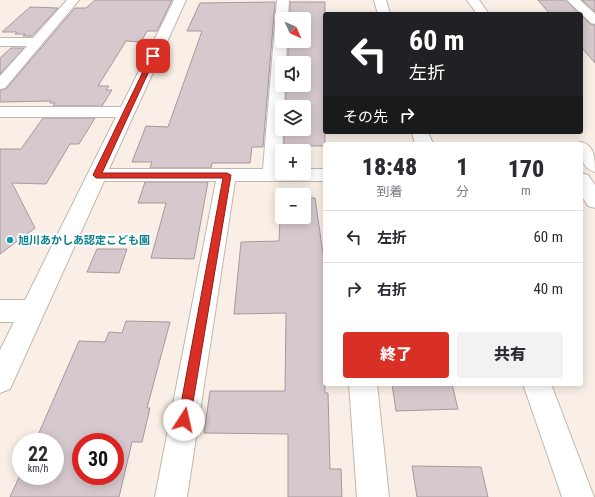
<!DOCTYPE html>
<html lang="ja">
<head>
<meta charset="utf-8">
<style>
  body { margin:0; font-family:"Roboto Condensed","Noto Sans JP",sans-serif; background:#f2f2f3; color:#2b2b33; height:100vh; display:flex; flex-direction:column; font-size:15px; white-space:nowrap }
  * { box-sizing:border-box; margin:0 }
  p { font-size:13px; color:#7c7c81 }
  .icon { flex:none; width:22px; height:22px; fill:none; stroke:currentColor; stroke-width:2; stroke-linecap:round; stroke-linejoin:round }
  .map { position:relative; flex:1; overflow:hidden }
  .sheet { position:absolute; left:323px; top:142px; width:260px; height:244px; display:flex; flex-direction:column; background:#fff; border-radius:4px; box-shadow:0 2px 10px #0003 }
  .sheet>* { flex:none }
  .guide { position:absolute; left:323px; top:12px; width:260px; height:122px; border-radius:4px; box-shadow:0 2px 10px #0003; background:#202124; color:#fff; overflow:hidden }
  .needle { width:26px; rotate:135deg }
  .tools { position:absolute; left:275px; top:12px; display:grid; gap:8px }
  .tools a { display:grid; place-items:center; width:36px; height:36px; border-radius:4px; background:#fff; box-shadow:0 2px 10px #0003; font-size:20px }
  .speed { position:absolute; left:12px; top:433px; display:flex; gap:8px; font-size:20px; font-weight:700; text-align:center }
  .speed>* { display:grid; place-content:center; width:52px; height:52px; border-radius:50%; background:#fff; box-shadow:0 2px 10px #0003; line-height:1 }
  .speed small { font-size:10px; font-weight:400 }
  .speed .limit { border:6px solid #d22; background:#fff; color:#111 }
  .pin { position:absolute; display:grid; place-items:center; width:34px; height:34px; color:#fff; margin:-17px; border-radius:8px; box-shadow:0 2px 6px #0006 }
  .me { position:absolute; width:44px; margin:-22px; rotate:10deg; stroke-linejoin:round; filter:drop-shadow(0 0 3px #0008) }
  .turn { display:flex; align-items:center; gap:14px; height:84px; padding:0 20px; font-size:18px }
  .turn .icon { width:52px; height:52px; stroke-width:2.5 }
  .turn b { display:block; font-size:28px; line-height:34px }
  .then { display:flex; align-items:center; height:38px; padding:0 20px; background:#0003; gap:8px; font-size:15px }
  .eta { display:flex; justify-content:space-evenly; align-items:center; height:68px; text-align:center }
  .eta b { font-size:24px; font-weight:800; line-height:28px }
  .action { display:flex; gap:8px; margin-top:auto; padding:8px 20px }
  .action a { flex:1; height:46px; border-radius:4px; background:#d93025; color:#fff; font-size:16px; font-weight:800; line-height:46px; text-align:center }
  .action a+a { background:#f2f2f3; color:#2b2b33 }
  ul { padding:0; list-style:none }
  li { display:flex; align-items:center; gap:12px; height:52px; padding:0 20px; border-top:1px solid #e1e1e2 }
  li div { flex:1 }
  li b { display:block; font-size:15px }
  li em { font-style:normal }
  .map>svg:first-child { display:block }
</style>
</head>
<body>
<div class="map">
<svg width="595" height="497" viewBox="0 0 595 497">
  <rect width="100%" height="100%" fill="#f9efe6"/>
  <!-- building -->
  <g fill="#d6c9cd" stroke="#a6999d" fill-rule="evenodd">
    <path d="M95 0H172L157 31H147L141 42 126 41 98 86H109L106 90H112L102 106H53L55 103H50L51 101 0 102V90L6 89 75 8H86Z"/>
    <path d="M538 0H566L579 14H550Z"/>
    <path d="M582 0H595V12Z"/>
    <path d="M275 2 263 147H252L250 163H212L211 168H150L152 162H132L146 126 168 127 202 31H187L200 3Z"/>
    <path d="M290 2H325V146H284V129H304V107H286V85H304V63H288V41H304V19H290Z"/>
    <path d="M30 7 58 8 32 36H23L25 34H15L17 32H2Z"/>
    <path d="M581 15 590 24 595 25V63L581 47Z"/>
    <path d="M11 48H24L0 74V58Z"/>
    <path d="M43 118H95L79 144H70L46 184 12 183 35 228 0 254V149H21Z"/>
    <path d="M145 182H208L194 259 151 258 166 203H138Z"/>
    <path d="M281 198 282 217H304V198H315L325 267V393H328L330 469H341L342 497H288V434L204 433 210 391H285L286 313 234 314 241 242 279 241Z"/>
    <path d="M97 249H127L119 273 87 272Z"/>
    <path d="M126 321 170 322 147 408H150L142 442H132L119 497H10L21 473V476H55V442H35L79 341 105 342 109 332 122 333ZM81 442H115V476H81Z"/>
    <path d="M392 384H452L458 409 396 411Z"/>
    <path d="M412 466 481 467 488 497H417Z"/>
  </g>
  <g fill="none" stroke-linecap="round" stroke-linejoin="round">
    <!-- minor casing -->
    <g stroke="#c0b7af" stroke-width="2">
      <g id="minor">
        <path d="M67 0H79L5 88 0 89V76L27 46H0V38H33Z"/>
        <path d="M174 0H186L109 169H263L277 0H289L288 19H282V41H287L286 63H282V85H285L284 107H282V129H283L282 173H304V169H325V181H235L187 497H155L216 181H104L10 389 0 393V350L14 322H0V300H25L116 117H0V107H121Z"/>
        <path d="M374 0H386L390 14H378Z"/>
        <path d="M467 0H479L489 14H477Z"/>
        <path d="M567 0H580L595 14V24L591 23Z"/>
        <path d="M412 132H428L433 144H415Z"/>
        <path d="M581 142C595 145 595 159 595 172 581 168 581 156 581 144H574Z"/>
        <path d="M581 173 588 175 595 185V208L588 206 581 195Z"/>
        <path d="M349 384H377L389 497H357Z"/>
        <path d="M523 384H551L594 497H562Z"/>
      </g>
    </g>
    <!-- minor -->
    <use href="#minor" fill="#fff" fill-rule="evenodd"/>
  </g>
  <!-- route -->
  <path fill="#d93025" stroke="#8d1f18" d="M151 55 156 56 102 173H227L231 175 190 420 189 425 184 427 180 425 178 420 223 178H96L93 175Z"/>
  <!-- markers -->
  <circle fill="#0f9aa8" stroke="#fefefe" stroke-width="1.5" cx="10" cy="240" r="4"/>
  <g text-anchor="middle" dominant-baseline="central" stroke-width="4" stroke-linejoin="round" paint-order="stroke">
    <!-- culture labels -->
    <g font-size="11" font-weight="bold" fill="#0d838f" stroke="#fefefe" text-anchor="start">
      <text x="18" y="240">旭川あかしあ認定こども園</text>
    </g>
  </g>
</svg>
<div class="tools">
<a><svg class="needle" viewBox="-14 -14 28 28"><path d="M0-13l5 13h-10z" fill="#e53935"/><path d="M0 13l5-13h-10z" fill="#7c7c81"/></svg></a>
<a><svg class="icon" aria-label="sound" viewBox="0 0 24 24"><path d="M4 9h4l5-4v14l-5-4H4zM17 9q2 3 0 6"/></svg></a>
<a><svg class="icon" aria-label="layers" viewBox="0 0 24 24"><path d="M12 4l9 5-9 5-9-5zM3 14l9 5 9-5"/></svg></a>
<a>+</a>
<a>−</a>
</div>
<div class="speed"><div>22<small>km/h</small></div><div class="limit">30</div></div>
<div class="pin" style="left:153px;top:56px;background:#d93025"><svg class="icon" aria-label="arrive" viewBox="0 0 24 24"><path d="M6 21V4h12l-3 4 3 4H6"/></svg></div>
<svg class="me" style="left:184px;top:420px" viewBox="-20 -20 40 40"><circle r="19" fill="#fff"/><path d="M0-13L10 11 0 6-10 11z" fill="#d93025"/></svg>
<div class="guide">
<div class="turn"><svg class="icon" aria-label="left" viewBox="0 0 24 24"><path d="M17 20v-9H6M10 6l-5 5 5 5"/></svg><div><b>60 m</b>左折</div></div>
<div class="then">その先<svg class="icon" aria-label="right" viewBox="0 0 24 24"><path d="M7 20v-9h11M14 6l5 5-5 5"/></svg></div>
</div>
<section class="sheet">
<div class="eta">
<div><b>18:48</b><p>到着</p></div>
<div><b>1</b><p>分</p></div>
<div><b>170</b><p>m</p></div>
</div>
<ul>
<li><svg class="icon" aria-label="left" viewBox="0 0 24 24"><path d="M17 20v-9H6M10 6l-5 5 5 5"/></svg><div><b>左折</b></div><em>60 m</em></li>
<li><svg class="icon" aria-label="right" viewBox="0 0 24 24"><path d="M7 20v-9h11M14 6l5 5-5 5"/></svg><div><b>右折</b></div><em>40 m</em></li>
</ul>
<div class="action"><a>終了</a><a>共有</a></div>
</section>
</div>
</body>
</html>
